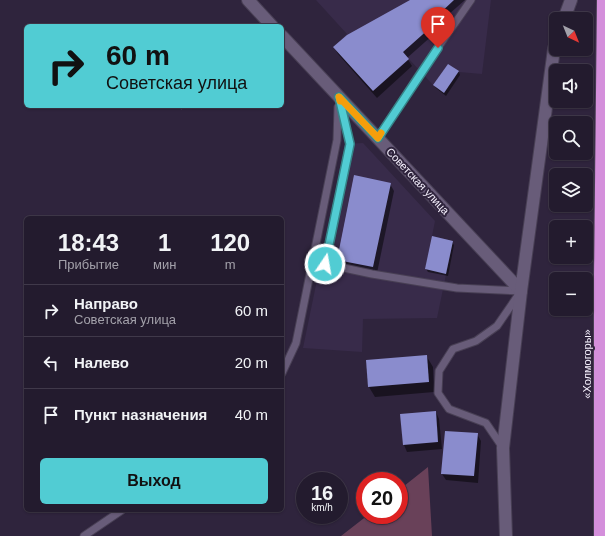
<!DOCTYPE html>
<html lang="ru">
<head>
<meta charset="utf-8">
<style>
  body { margin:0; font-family:Arial,sans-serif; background:#2f283a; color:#f1f3f6; height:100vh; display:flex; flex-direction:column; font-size:15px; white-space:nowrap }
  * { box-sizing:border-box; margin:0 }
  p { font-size:13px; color:#a3a1aa }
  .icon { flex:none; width:22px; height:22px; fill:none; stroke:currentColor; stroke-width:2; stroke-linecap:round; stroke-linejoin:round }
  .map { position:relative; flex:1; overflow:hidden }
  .drawer { position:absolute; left:24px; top:216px; width:260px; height:296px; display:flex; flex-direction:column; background:#231b2e; border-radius:6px; box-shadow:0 1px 3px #0004,0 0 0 1px #40394a }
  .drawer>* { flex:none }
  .banner { position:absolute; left:24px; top:24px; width:260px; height:84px; border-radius:6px; box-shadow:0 1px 3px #0004,0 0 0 1px #40394a; background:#51ccd3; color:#111; overflow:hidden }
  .needle { width:26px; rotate:137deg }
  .fabs { position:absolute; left:549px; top:12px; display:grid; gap:8px }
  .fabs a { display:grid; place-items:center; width:44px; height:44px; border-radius:6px; background:#231b2e; box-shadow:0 1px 3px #0004,0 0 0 1px #40394a; font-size:20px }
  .speed { position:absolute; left:296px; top:472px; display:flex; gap:8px; font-size:20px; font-weight:700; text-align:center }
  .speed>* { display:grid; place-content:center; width:52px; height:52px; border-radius:50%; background:#231b2e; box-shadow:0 1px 3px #0004,0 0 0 1px #40394a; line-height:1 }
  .speed small { font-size:10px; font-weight:400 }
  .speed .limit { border:6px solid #d22; background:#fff; color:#111 }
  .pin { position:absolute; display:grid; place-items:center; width:34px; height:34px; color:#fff; margin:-41px -17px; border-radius:50% 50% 50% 0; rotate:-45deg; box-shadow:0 0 4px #0007 }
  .pin .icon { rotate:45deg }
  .me { position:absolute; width:44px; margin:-22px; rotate:12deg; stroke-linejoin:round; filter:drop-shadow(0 0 3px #0008) }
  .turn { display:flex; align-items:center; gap:14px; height:84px; padding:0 16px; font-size:18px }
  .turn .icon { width:52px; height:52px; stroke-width:2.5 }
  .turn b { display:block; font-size:28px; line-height:34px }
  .eta { display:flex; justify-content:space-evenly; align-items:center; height:68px; text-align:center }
  .eta b { font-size:24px; font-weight:600; line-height:28px }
  .action { display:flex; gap:8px; margin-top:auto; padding:8px 16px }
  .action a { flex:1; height:46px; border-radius:6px; background:#51ccd3; color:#111; font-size:16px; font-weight:600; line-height:46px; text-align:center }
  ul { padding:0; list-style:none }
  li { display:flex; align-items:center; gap:12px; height:52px; padding:0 16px; border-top:1px solid #40394a }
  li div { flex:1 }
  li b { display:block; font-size:15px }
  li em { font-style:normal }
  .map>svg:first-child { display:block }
</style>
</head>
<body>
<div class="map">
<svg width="605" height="536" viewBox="0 0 605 536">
  <rect width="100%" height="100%" fill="#2f243d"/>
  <!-- built -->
  <g fill="#382b4a">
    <path d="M316 0H491L482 74 459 72 444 93 433 85 409 59 373 91 333 47 347 34Z"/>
    <path d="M363 143 435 221 432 236 453 241 437 318 363 319 362 352 303 348 345 144Z"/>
  </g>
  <!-- green -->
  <path fill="#694159" d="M428 467 432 536H341L368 515H399V490Z"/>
  <!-- shadow -->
  <g fill="#0007">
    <path d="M412 0H465L440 22 443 26 407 58 412 66 377 98 338 54 334 47Z"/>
    <path d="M448 65 459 72 460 75 446 96 436 88 434 85Z"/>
    <path d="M390 184 394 191 377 273 342 266 338 259Z"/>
    <path d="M452 242 454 245 448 276 428 272 426 269Z"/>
    <path d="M427 357 433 367 434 392 375 397 369 387Z"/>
    <path d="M436 412 439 419 442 449 407 452 404 445Z"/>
    <path d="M477 434 481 441 478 483 446 480 442 474Z"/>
  </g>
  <!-- building -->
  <g fill="#8a8ccd">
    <path d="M410 0H454L437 16 440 19 403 52 409 59 373 91 333 47 347 35Z"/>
    <path d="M448 64 459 71 444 93 433 85Z"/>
    <path d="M354 175 391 183 373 267 337 260Z"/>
    <path d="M432 236 453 241 446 274 425 269Z"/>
    <path d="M427 355 429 382 368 387 366 360Z"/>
    <path d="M436 411 438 442 403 445 400 414Z"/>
    <path d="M445 431 478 433 474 476 441 474Z"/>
  </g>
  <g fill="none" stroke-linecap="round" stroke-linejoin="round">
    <!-- lane casing -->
    <g stroke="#483f54" stroke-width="9">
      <g id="lane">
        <path d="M339 99 350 144 325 264 372 274 457 288 521 291"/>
        <path d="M378 138 421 72 471 0"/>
        <path d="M282 373 296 343 337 140 338 107"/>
        <path d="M503 448 486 423 449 409 438 393 439 371 453 349 476 341 497 326 519 294"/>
        <path d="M84 536 122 510"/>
      </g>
    </g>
    <!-- street casing -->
    <g stroke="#483f54" stroke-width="14">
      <g id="street">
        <path d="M248 0 272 26"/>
        <path d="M564 19 571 0"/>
        <path d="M282 36 521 291"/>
        <path d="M506 536 503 448 521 291 554 49 556 42"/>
      </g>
    </g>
    <!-- highway casing -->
    <g stroke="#483f54" stroke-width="14">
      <path id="highway" d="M600 536V278L603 0"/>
    </g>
    <!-- path -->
    <path stroke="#9991a4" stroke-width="2.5" stroke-dasharray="3 3" stroke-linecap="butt" d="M181 108 189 106"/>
    <!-- lane -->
    <use href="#lane" stroke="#685c79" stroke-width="7"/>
    <!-- street -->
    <use href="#street" stroke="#685c79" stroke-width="12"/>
    <!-- highway -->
    <use href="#highway" stroke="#d48fdb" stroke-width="12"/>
  </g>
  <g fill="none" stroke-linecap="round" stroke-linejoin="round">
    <!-- route casing -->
    <g stroke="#358589" stroke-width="10">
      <path id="route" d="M325 264 350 144 339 97 378 138 438 48"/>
    </g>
    <!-- route -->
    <use href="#route" stroke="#51ccd3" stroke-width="7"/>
    <!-- slow -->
    <path stroke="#f59e0b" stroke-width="7" d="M340 101 339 97 378 138 381 133"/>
  </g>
  <g text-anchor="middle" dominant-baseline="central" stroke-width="4" stroke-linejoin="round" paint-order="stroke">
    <!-- street labels -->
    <g font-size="11" fill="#f5f0fd" stroke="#2f243d">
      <text transform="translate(418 181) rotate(47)">Советская улица</text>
      <text transform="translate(587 364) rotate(-90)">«Холмогоры»</text>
    </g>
  </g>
</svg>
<div class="fabs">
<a><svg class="needle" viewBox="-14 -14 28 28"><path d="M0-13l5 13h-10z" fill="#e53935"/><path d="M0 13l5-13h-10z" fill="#a3a1aa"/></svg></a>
<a><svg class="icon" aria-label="sound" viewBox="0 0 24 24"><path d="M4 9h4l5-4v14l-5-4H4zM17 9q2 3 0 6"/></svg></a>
<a><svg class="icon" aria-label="search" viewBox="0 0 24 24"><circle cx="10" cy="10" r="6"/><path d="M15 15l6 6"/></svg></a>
<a><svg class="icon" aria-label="layers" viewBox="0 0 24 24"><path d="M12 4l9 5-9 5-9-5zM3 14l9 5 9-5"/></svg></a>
<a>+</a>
<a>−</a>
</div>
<div class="speed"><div>16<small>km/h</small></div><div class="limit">20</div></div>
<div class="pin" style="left:438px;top:48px;background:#d93025"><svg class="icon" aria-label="arrive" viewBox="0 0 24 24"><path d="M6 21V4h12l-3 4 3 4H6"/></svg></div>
<svg class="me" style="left:325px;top:264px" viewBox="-20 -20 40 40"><circle r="17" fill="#51ccd3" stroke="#fff" stroke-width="3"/><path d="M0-11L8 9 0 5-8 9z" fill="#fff"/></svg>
<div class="banner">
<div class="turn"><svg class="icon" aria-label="right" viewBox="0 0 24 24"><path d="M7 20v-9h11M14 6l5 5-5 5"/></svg><div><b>60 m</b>Советская улица</div></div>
</div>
<section class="drawer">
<div class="eta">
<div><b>18:43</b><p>Прибытие</p></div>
<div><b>1</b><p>мин</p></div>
<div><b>120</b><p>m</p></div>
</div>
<ul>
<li><svg class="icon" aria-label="right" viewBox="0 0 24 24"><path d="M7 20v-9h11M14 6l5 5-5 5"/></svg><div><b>Направо</b><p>Советская улица</p></div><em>60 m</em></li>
<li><svg class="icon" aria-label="left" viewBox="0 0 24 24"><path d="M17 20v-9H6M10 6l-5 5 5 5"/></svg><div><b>Налево</b></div><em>20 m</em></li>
<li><svg class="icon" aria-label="arrive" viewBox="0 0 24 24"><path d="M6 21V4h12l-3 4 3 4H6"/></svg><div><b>Пункт назначения</b></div><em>40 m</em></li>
</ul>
<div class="action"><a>Выход</a></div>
</section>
</div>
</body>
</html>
